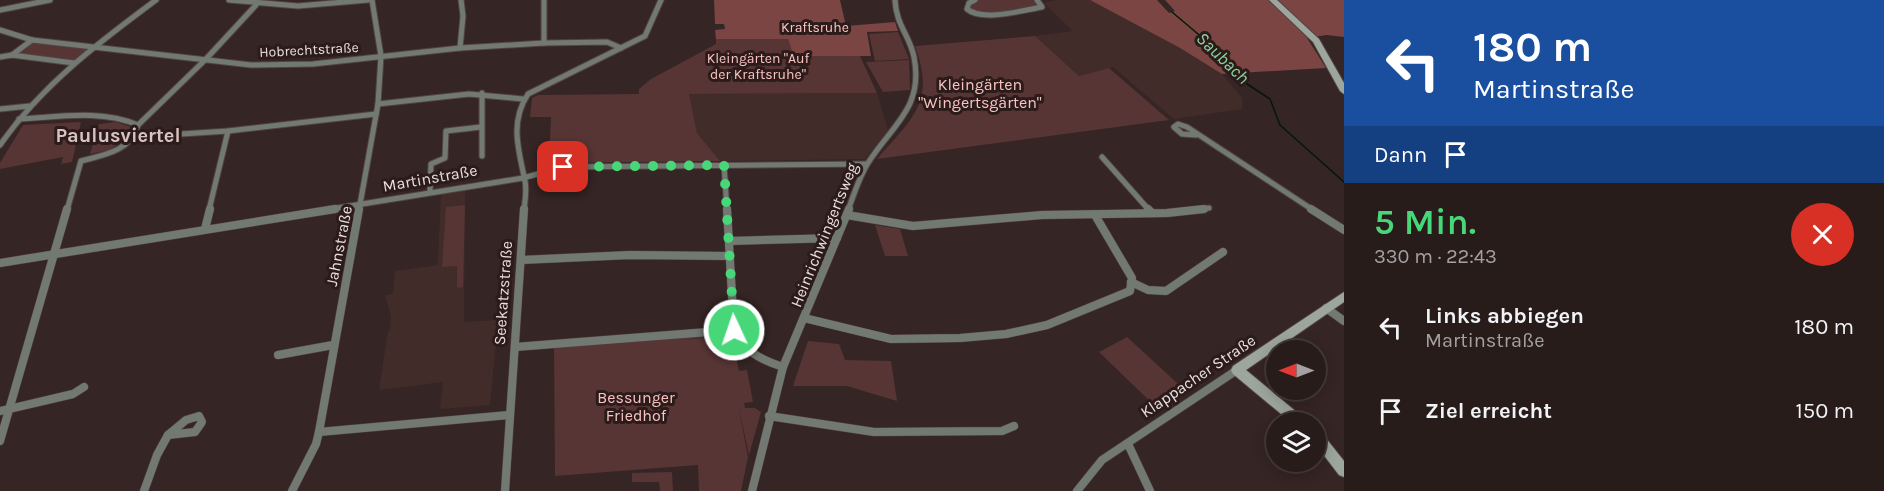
<!DOCTYPE html>
<html lang="de">
<head>
<meta charset="utf-8">
<style>
  body { margin:0; font-family:Karla,sans-serif; background:#302524; color:#f1f3f6; height:100vh; display:flex; flex-direction:column; font-size:22px; white-space:nowrap }
  * { box-sizing:border-box; margin:0 }
  p { font-size:20px; color:#a5a1a3 }
  .icon { flex:none; width:33px; height:33px; fill:none; stroke:currentColor; stroke-width:2; stroke-linecap:round; stroke-linejoin:round }
  .map { position:relative; flex:1; overflow:hidden }
  .details { display:flex; flex-direction:column; background:#281c1b; width:540px }
  .details>* { flex:none }
  .guide { background:#1a4fa0; color:#fff; overflow:hidden }
  .needle { width:39px; rotate:270deg }
  .fabs { position:absolute; left:1266px; top:340px; display:grid; gap:12px }
  .fabs a { display:grid; place-items:center; width:60px; height:60px; border-radius:50%; background:#281c1b; box-shadow:0 3px 15px #0003,0 0 0 2px #443a3a; font-size:30px }
  .pin { position:absolute; display:grid; place-items:center; width:51px; height:51px; color:#fff; margin:-26px; border-radius:12px; box-shadow:0 3px 9px #0006 }
  .me { position:absolute; width:66px; margin:-33px; rotate:357deg; stroke-linejoin:round; filter:drop-shadow(0 0 4px #0008) }
  .turn { display:flex; align-items:center; gap:21px; height:126px; padding:0 30px; font-size:27px }
  .turn .icon { width:78px; height:78px; stroke-width:2.5 }
  .turn b { display:block; font-size:42px; line-height:51px }
  .then { display:flex; align-items:center; height:57px; padding:0 30px; background:#0003; gap:12px; font-size:22px }
  .round { display:grid; place-items:center; flex:none; width:63px; height:63px; border-radius:32px; background:#302524 }
  .headline { display:flex; align-items:center; justify-content:space-between; height:102px; padding:0 30px }
  h1 { font-size:36px; font-weight:600; line-height:45px; color:#47d779 }
  ul { padding:0; list-style:none }
  li { display:flex; align-items:center; gap:18px; height:84px; padding:0 30px }
  li div { flex:1 }
  li b { display:block; font-size:22px }
  li em { font-style:normal }
  main { display:flex; flex:1; min-height:0 }
  .map>svg:first-child { display:block }
</style>
</head>
<body>
<main>
<div class="map">
<svg width="1344" height="491" viewBox="0 0 1344 491">
  <rect width="100%" height="100%" fill="#352524"/>
  <!-- built -->
  <g fill="#422c2a">
    <path d="M1057 0H1090L1180 48 1222 74 1242 98V109L1174 119 1113 67 1079 76 1035 36 1073 31 1044 3Z"/>
    <path d="M877 93 888 130 865 159 720 161 697 133 689 94Z"/>
    <path d="M465 191 464 322 498 320 490 405 440 409 443 382 379 390 388 331 390 330 391 316 385 295 393 294 395 271 438 265 441 194Z"/>
  </g>
  <!-- green -->
  <g fill="#573534">
    <path d="M978 0H1033L1040 7 994 14 969 9 971 3Z"/>
    <path d="M898 32 909 59 875 61 869 34Z"/>
    <path d="M1035 36 1079 76 1109 68 1169 120 877 159C912 118 936 103 915 46Z"/>
    <path d="M716 39H788L795 56H860L877 93 689 94 697 133 720 161 549 163 551 117H530L532 98 538 95 639 94V89L651 79 716 44Z"/>
    <path d="M32 40 94 46 74 63 12 55Z"/>
    <path d="M909 60 910 90 883 92 866 62Z"/>
    <path d="M81 122 72 162 61 164 63 157 0 169V163L23 125Z"/>
    <path d="M116 122 131 127 130 136 109 150 90 154 99 124Z"/>
    <path d="M465 205 463 287 457 288V266L442 267 446 207Z"/>
    <path d="M875 225 900 229 908 256H885Z"/>
    <path d="M727 332 728 335 678 340 732 336 739 371 747 370 753 402 744 403 745 408H755L761 412 749 455 738 404 748 457 741 491H699L698 465 555 476 554 346Z"/>
    <path d="M1127 337 1188 393 1159 410 1099 352Z"/>
    <path d="M808 341 839 344 845 360 891 361 897 401 847 386H793Z"/>
    <path d="M672 472 673 491H660L659 482H632V473Z"/>
  </g>
  <!-- forest -->
  <g fill="#7b4543">
    <path d="M714 0H840L846 26 895 22 898 31 867 32 871 56H794L788 39H716L715 30 725 29 724 24H715Z"/>
    <path d="M1090 0H1157L1169 13 1175 11 1165 0H1344V37L1327 35 1307 38 1326 68 1222 74 1180 48Z"/>
  </g>
  <g fill="none" stroke-linecap="round" stroke-linejoin="round">
    <!-- stream -->
    <path stroke="#021908" stroke-width="1.5" d="M1172 12 1224 56 1238 78 1270 99 1280 125 1344 182"/>
    <!-- street-far1 casing -->
    <g stroke="#524342" stroke-width="7">
      <g id="street-far1">
        <path d="M229 0 298 6 368 0"/>
        <path d="M544 0V43"/>
        <path d="M975 0 969 3 967 9C982 22 1024 10 1042 7L1037 0"/>
        <path d="M0 10 50 0"/>
        <path d="M0 30 32 40 251 65 313 64 460 48 544 43 607 42 621 48"/>
        <path d="M460 48 463 16 461 0"/>
        <path d="M12 55 32 40"/>
        <path d="M0 57 12 55 74 63"/>
        <path d="M482 93V156"/>
        <path d="M378 104 469 94 523 99"/>
        <path d="M0 109 30 106"/>
        <path d="M19 119C58 117 102 109 138 125"/>
        <path d="M138 125 206 59 256 5"/>
        <path d="M1196 135 1182 134 1174 127 1178 124 1187 127 1313 210"/>
        <path d="M134 137 228 131 376 114"/>
        <path d="M0 145C42 85 98 43 156 0"/>
        <path d="M1102 157 1149 210"/>
        <path d="M724 165 727 210"/>
        <path d="M430 191 431 164 445 158 446 131 481 127"/>
        <path d="M67 210 81 161C104 155 131 151 138 125"/>
        <path d="M209 210 228 131"/>
        <path d="M325 210 523 178 563 167 867 164"/>
        <path d="M359 210 378 104 381 56 372 0"/>
        <path d="M524 210C525 201 527 190 525 181 519 151 509 123 528 94L645 36 661 0"/>
        <path d="M848 210C854 195 859 177 868 163 892 125 924 108 914 57 910 36 896 25 895 0"/>
        <path d="M1191 210 1209 208"/>
      </g>
    </g>
    <!-- street casing -->
    <g stroke="#524342" stroke-width="9">
      <g id="street">
        <path d="M727 209 734 330C746 352 759 359 783 367"/>
        <path d="M1148 209 1152 213"/>
        <path d="M1311 209 1344 230"/>
        <path d="M847 215 913 226 1042 215 1167 213 1204 209"/>
        <path d="M205 229 210 209"/>
        <path d="M729 241 837 238"/>
        <path d="M521 260 630 255 729 256"/>
        <path d="M0 263 335 209"/>
        <path d="M1131 282 1148 290 1166 291 1223 252"/>
        <path d="M1326 308 1344 321"/>
        <path d="M804 318 891 339 960 338 1006 334 1047 325 1130 291 1132 278 1095 215"/>
        <path d="M515 347 734 330"/>
        <path d="M278 355 333 345"/>
        <path d="M0 411 73 394 84 387"/>
        <path d="M199 416 202 422 195 432 168 435 186 420Z"/>
        <path d="M769 416 874 432 1002 431 1014 426"/>
        <path d="M319 432 509 415"/>
        <path d="M0 441 67 209"/>
        <path d="M1128 444 1150 491"/>
        <path d="M144 491 157 455 168 435"/>
        <path d="M292 491 316 444 319 432 359 209"/>
        <path d="M505 491 524 209"/>
        <path d="M752 491 783 367 849 209"/>
        <path d="M1077 491 1102 460 1237 370"/>
      </g>
    </g>
    <!-- secondary casing -->
    <g stroke="#524342" stroke-width="2">
      <g id="secondary">
        <path d="M1269 0H1277L1319 39 1344 83V94L1340 91 1313 42Z"/>
        <path d="M1344 292V302L1246 370 1305 419 1307 423H1292L1233 374 1231 370 1233 366Z"/>
        <path d="M1316 430 1321 432 1344 461V477L1339 475 1316 445Z"/>
      </g>
    </g>
    <!-- street-far1 -->
    <use href="#street-far1" stroke="#727973" stroke-width="5"/>
    <!-- street -->
    <use href="#street" stroke="#727973" stroke-width="8"/>
    <!-- secondary -->
    <use href="#secondary" fill="#9ca69d" fill-rule="evenodd"/>
  </g>
  <g fill="none" stroke-linecap="round" stroke-linejoin="round">
    <!-- route -->
    <path stroke="#47d779" stroke-width="10" stroke-dasharray="0 18" d="M563 167 724 165 734 330"/>
  </g>
  <g text-anchor="middle" dominant-baseline="central" stroke-width="6" stroke-linejoin="round" paint-order="stroke">
    <!-- far-park labels -->
    <g font-size="14" fill="#fac3c0" stroke="#2b1b1a">
      <text x="815" y="27">Kraftsruhe</text>
      <text x="758" y="58">Kleingärten "Auf<tspan x="758" dy="16">der Kraftsruhe"</tspan></text>
    </g>
    <!-- far-street labels -->
    <g font-size="14" fill="#eadfde" stroke="#2b1b1a">
      <text transform="translate(309 50) rotate(-3)">Hobrechtstraße</text>
    </g>
    <!-- park labels -->
    <g font-size="16" fill="#fac3c0" stroke="#2b1b1a">
      <text x="980" y="84">Kleingärten<tspan x="980" dy="18">"Wingertsgärten"</tspan></text>
      <text x="636" y="397">Bessunger<tspan x="636" dy="18">Friedhof</tspan></text>
    </g>
    <!-- street labels -->
    <g font-size="16" fill="#eadfde" stroke="#2b1b1a">
      <text transform="translate(430 178) rotate(-10)">Martinstraße</text>
      <text transform="translate(824 235) rotate(-68)">Heinrichwingertsweg</text>
      <text transform="translate(339 246) rotate(-79)">Jahnstraße</text>
      <text transform="translate(503 293) rotate(-86)">Seekatzstraße</text>
      <text transform="translate(1198 376) rotate(-34)">Klappacher Straße</text>
    </g>
    <!-- water labels -->
    <g font-size="18" font-style="italic" fill="#8ad29c" stroke="#2b1b1a">
      <text transform="translate(1223 58) rotate(44)">Saubach</text>
    </g>
    <!-- quarter labels -->
    <g font-size="20" font-weight="bold" fill="#d9c3c1" stroke="#2b1b1a">
      <text x="118" y="135">Paulusviertel</text>
    </g>
  </g>
</svg>
<div class="fabs">
<a><svg class="needle" viewBox="-14 -14 28 28"><path d="M0-13l5 13h-10z" fill="#e53935"/><path d="M0 13l5-13h-10z" fill="#a5a1a3"/></svg></a>
<a><svg class="icon" aria-label="layers" viewBox="0 0 24 24"><path d="M12 4l9 5-9 5-9-5zM3 14l9 5 9-5"/></svg></a>
</div>
<div class="pin" style="left:563px;top:167px;background:#d93025"><svg class="icon" aria-label="arrive" viewBox="0 0 24 24"><path d="M6 21V4h12l-3 4 3 4H6"/></svg></div>
<svg class="me" style="left:734px;top:330px" viewBox="-20 -20 40 40"><circle r="17" fill="#47d779" stroke="#fff" stroke-width="3"/><path d="M0-11L8 9 0 5-8 9z" fill="#fff"/></svg>
</div>
<section class="details">
<div class="guide">
<div class="turn"><svg class="icon" aria-label="left" viewBox="0 0 24 24"><path d="M17 20v-9H6M10 6l-5 5 5 5"/></svg><div><b>180 m</b>Martinstraße</div></div>
<div class="then">Dann<svg class="icon" aria-label="arrive" viewBox="0 0 24 24"><path d="M6 21V4h12l-3 4 3 4H6"/></svg></div>
</div>
<div class="headline"><div><h1>5 Min.</h1><p>330 m · 22:43</p></div><a class="round" style="background:#d93025;color:#fff"><svg class="icon" aria-label="close" viewBox="0 0 24 24"><path d="M6 6l12 12M18 6L6 18"/></svg></a></div>
<ul>
<li><svg class="icon" aria-label="left" viewBox="0 0 24 24"><path d="M17 20v-9H6M10 6l-5 5 5 5"/></svg><div><b>Links abbiegen</b><p>Martinstraße</p></div><em>180 m</em></li>
<li><svg class="icon" aria-label="arrive" viewBox="0 0 24 24"><path d="M6 21V4h12l-3 4 3 4H6"/></svg><div><b>Ziel erreicht</b></div><em>150 m</em></li>
</ul>
</section>
</main>
</body>
</html>
